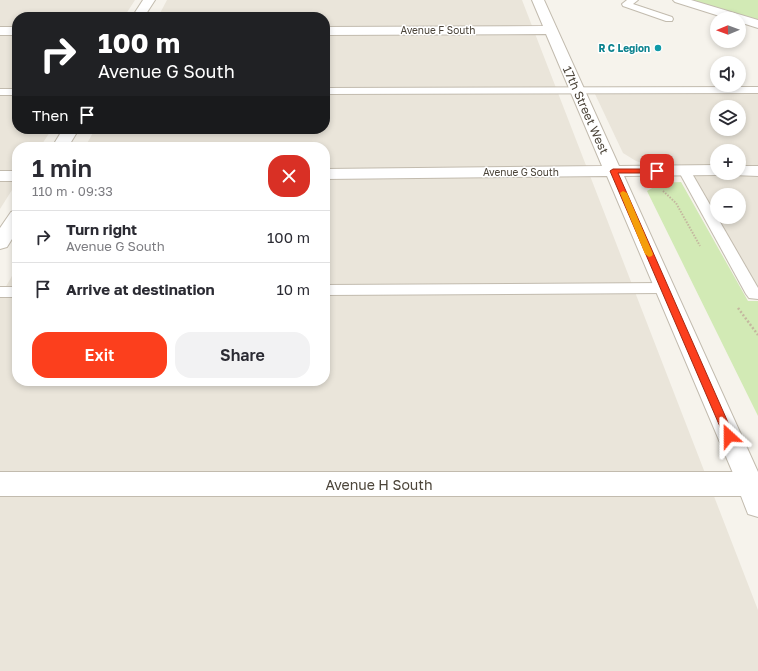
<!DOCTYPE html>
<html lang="en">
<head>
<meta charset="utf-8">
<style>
  body { margin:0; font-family:"Golos Text",sans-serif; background:#f2f2f3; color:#2b2b33; height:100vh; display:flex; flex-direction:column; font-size:15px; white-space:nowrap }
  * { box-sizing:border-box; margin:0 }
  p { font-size:13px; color:#7c7c81 }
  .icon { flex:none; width:22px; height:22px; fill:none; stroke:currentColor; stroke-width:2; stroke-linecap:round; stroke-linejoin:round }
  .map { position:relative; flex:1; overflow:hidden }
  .side { position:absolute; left:12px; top:142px; width:318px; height:244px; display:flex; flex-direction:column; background:#fff; border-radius:16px; box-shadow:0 2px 6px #0003 }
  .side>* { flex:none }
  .banner { position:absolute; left:12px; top:12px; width:318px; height:122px; border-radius:16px; box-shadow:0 2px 6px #0003; background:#202124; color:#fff; overflow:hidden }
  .needle { width:26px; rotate:269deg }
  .buttons { position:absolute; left:710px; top:12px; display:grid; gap:8px }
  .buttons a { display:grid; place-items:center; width:36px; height:36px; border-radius:50%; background:#fff; box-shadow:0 2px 6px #0003; font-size:20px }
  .pin { position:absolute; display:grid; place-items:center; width:34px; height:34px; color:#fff; margin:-17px; border-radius:8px; box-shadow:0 2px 6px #0006 }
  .me { position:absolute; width:44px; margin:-22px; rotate:336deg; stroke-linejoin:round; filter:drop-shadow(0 0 3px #0008) }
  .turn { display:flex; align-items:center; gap:14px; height:84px; padding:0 20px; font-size:18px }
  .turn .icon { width:52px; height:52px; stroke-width:2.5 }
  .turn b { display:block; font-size:28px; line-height:34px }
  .then { display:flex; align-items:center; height:38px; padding:0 20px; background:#0003; gap:8px; font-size:15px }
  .round { display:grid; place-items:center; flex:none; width:42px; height:42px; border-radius:16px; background:#f2f2f3 }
  .head { display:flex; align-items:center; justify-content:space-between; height:68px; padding:0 20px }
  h1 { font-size:24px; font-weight:600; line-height:30px }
  .primary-button { display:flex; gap:8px; margin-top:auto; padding:8px 20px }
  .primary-button a { flex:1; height:46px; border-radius:16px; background:#fc3f1d; color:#fff; font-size:16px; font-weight:600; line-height:46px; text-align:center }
  .primary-button a+a { background:#f2f2f3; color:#2b2b33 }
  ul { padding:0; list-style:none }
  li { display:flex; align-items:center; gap:12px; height:52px; padding:0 20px; border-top:1px solid #e1e1e2 }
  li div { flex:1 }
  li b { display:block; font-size:15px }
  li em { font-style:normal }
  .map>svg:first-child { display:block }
</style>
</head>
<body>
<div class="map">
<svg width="758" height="671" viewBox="0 0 758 671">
  <rect width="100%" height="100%" fill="#f6f3ec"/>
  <!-- residential -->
  <g fill="#eae5da" fill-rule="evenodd">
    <path d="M0 0H135L124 17H17V129H52L40 147H17V182L0 209Z"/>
    <path d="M167 0H522L758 610V671H0V297L17 267V381H325V147H85L95 129H325V17H158Z"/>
    <path d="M758 93V289L686 165H648L636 161 623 153 595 94ZM717 107H739V129H717ZM717 151H739V173H717ZM717 195H739V217H717Z"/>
  </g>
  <!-- green -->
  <g fill="#d2eab5">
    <path d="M692 0H758V20Z"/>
    <path d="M681 182 748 301H758V416L647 191 661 183Z"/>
  </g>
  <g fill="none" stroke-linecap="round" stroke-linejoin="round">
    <!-- service casing -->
    <g stroke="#c2bbae" stroke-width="2">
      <g id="service">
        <path d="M627 0H638L633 4 672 17 673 19 672 21H666L623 6 622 4Z"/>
        <path d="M758 87V93L325 94V88Z"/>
        <rect x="0" y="89" width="17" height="6"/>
        <path d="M684 166 688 167 690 170 758 288V299L749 298 746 294 678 170 680 167Z"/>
        <path d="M664 283 669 284 671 288 669 292 664 293 325 295V285Z"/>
        <rect x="0" y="287" width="17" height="10"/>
      </g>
    </g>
    <!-- minor casing -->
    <g stroke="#c2bbae" stroke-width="2">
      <g id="minor">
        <path d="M143 0H155L144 17H132Z"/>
        <path d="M532 0H544L619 166 717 165V173H723L717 175 624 176 758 472V493L750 496 741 492 607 176 325 179V169L602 166 546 34 325 35V27L543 26Z"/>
        <path d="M673 0H691L758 20V28L739 22V19H729L675 2Z"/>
        <rect x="0" y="27" width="17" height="8"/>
        <path d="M63 129H79L68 147H52Z"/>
        <path d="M739 166H758V176L733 175 732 173H739Z"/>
        <rect x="0" y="171" width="17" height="10"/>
        <path d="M17 210V231L7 247 0 249V228L11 212Z"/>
      </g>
    </g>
    <!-- tertiary casing -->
    <g stroke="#c2bbae" stroke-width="2">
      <path id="tertiary" d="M0 472H758V517L748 514 741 496H0Z"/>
    </g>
    <!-- path-far1 -->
    <path stroke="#c4b79f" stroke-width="2" stroke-dasharray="1.5 1.5" stroke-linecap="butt" d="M663 191 676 203 700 246"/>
    <!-- path -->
    <path stroke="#c4b79f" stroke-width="2.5" stroke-dasharray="2 2" stroke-linecap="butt" d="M738 308 758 335"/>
    <!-- service -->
    <use href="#service" fill="#fff" fill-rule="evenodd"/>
    <!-- minor -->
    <use href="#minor" fill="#fff" fill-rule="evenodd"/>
    <!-- tertiary -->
    <use href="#tertiary" fill="#fff" fill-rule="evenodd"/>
  </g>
  <!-- route -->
  <path fill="#fc3f1d" stroke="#a42913" d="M613 169H657L660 171 657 173H618L734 436 733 439 729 440 726 439 724 436 610 171Z"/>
  <!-- slow -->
  <path fill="#f59e0b" d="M623 191 627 193 653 254 652 256 649 257 645 254 620 193Z"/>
  <!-- markers -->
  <circle fill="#0f9aa8" stroke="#fff" stroke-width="1.5" cx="658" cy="48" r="4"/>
  <g text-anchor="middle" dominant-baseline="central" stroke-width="3" stroke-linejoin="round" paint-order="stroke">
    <!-- far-street labels -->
    <g font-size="10" fill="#4b4439" stroke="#fff">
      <text x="438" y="30">Avenue F South</text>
      <text x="521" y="172">Avenue G South</text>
    </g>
    <!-- far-culture labels -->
    <g font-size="10" font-weight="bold" fill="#0d838f" stroke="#fff" text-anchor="end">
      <text x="650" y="48">R C Legion</text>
    </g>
    <!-- street labels -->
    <g font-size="12" fill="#4b4439" stroke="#fff">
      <text transform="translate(586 110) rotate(66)">17th Street West</text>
    </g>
    <!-- near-street labels -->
    <g font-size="14" fill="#4b4439" stroke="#fff">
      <text x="379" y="484">Avenue H South</text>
    </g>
  </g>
</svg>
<div class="buttons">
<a><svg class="needle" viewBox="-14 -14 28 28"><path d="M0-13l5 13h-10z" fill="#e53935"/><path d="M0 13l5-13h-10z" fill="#7c7c81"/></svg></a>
<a><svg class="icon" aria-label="sound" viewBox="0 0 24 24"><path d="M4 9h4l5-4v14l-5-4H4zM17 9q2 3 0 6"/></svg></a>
<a><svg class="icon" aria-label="layers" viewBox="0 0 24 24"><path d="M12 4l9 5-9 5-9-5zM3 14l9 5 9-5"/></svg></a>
<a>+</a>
<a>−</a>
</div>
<div class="pin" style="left:657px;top:171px;background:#d93025"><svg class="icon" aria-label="arrive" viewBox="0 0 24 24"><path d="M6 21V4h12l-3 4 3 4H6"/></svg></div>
<svg class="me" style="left:729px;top:436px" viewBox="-20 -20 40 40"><path d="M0-17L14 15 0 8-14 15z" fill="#fc3f1d" stroke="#fff" stroke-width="4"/></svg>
<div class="banner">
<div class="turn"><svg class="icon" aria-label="right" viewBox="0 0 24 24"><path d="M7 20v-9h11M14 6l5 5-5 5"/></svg><div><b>100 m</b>Avenue G South</div></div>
<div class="then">Then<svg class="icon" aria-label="arrive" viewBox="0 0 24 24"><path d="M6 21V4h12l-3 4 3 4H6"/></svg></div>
</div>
<section class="side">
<div class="head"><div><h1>1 min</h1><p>110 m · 09:33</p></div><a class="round" style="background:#d93025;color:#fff"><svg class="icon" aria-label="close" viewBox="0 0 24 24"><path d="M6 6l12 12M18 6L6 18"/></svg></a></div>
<ul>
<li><svg class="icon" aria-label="right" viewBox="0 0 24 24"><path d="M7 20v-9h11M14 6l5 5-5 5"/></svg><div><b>Turn right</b><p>Avenue G South</p></div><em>100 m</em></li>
<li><svg class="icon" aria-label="arrive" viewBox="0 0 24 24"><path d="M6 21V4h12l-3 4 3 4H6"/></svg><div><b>Arrive at destination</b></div><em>10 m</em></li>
</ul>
<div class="primary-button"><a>Exit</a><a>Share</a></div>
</section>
</div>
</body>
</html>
